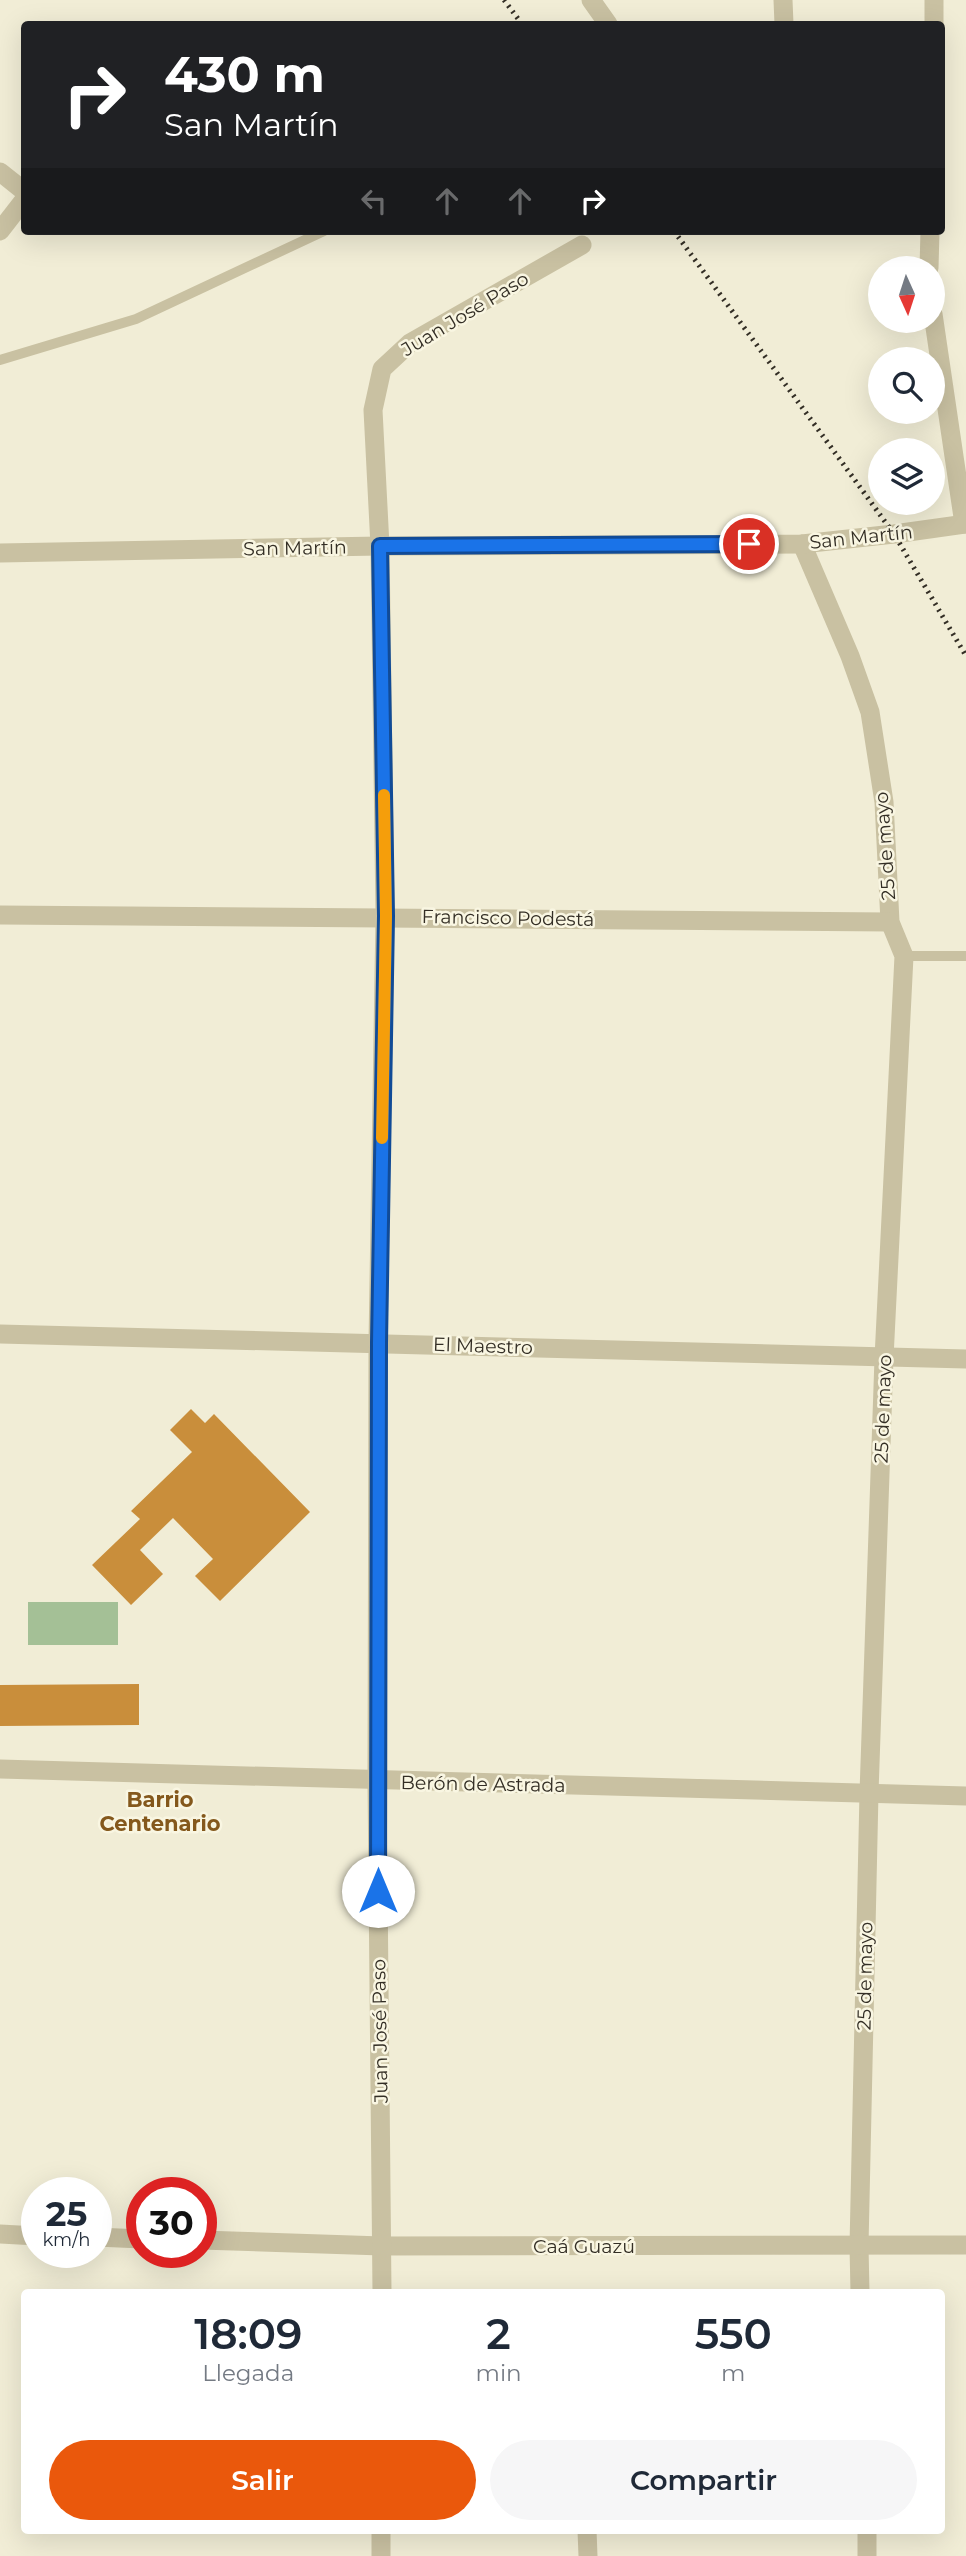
<!DOCTYPE html>
<html lang="es">
<head>
<meta charset="utf-8">
<style>
  body { margin:0; font-family:Montserrat,sans-serif; background:#f6f6f7; color:#1f2937; height:100vh; display:flex; flex-direction:column; font-size:26px; white-space:nowrap }
  * { box-sizing:border-box; margin:0 }
  p { font-size:23px; color:#747a83 }
  .icon { flex:none; width:38px; height:38px; fill:none; stroke:currentColor; stroke-width:2; stroke-linecap:round; stroke-linejoin:round }
  .map { position:relative; flex:1; overflow:hidden }
  .side { position:absolute; left:21px; top:2289px; width:924px; height:245px; display:flex; flex-direction:column; background:#fff; border-radius:7px; box-shadow:0 7px 28px #0002 }
  .side>* { flex:none }
  .guide { position:absolute; left:21px; top:21px; width:924px; height:214px; border-radius:7px; box-shadow:0 7px 28px #0002; background:#202124; color:#fff; overflow:hidden }
  .needle { width:46px; rotate:177deg }
  .buttons { position:absolute; left:868px; top:256px; display:grid; gap:14px }
  .buttons a { display:grid; place-items:center; width:77px; height:77px; border-radius:50%; background:#fff; box-shadow:0 7px 28px #0002; font-size:35px }
  .speed { position:absolute; left:21px; top:2177px; display:flex; gap:14px; font-size:35px; font-weight:700; text-align:center }
  .speed>* { display:grid; place-content:center; width:91px; height:91px; border-radius:50%; background:#fff; box-shadow:0 7px 28px #0002; line-height:1 }
  .speed small { font-size:18px; font-weight:400 }
  .speed .limit { border:10px solid #d22; background:#fff; color:#111 }
  .pin { position:absolute; display:grid; place-items:center; width:60px; height:60px; color:#fff; margin:-30px; border:4px solid #fff; border-radius:50%; box-shadow:0 2px 7px #0007 }
  .me { position:absolute; width:77px; margin:-38px; rotate:0deg; stroke-linejoin:round; filter:drop-shadow(0 0 5px #0008) }
  .turn { display:flex; align-items:center; gap:24px; height:147px; padding:0 28px; font-size:32px }
  .turn .icon { width:91px; height:91px; stroke-width:2.5 }
  .turn b { display:block; font-size:49px; line-height:60px }
  .lanes { display:flex; align-items:center; height:66px; padding:0 28px; background:#0003; justify-content:center; gap:35px; direction:ltr }
  .lanes .off { opacity:.35 }
  .eta { display:flex; justify-content:space-evenly; align-items:center; height:119px; text-align:center }
  .eta b { font-size:42px; font-weight:600; line-height:49px }
  .cta { display:flex; gap:14px; margin-top:auto; padding:14px 28px }
  .cta a { flex:1; height:80px; border-radius:42px; background:#ea580c; color:#fff; font-size:28px; font-weight:600; line-height:80px; text-align:center }
  .cta a+a { background:#f6f6f7; color:#1f2937 }
  .map>svg:first-child { display:block }
</style>
</head>
<body>
<div class="map">
<svg width="966" height="2556" viewBox="0 0 966 2556">
  <rect width="100%" height="100%" fill="#f1edd6"/>
  <!-- green -->
  <rect fill="#a4c096" x="28" y="1602" width="90" height="43"/>
  <!-- building -->
  <g fill="#c98e3b">
    <path d="M191 1409 205 1423 214 1414 310 1512 220 1601 195 1576 213 1559 173 1518 140 1550 163 1574 131 1605 92 1565 140 1519 131 1511 192 1452 170 1430Z"/>
    <path d="M139 1684V1725L0 1726V1685Z"/>
  </g>
  <g fill="none" stroke-linecap="round" stroke-linejoin="round">
    <!-- service -->
    <g stroke="#c9c1a2" stroke-width="10">
      <path d="M0 360 136 319 324 231"/>
      <path d="M904 956H966"/>
    </g>
    <!-- minor -->
    <g stroke="#c9c1a2" stroke-width="19">
      <path d="M591 0 608 24"/>
      <path d="M783 0 784 24"/>
      <path d="M934 24V0"/>
      <path d="M0 172 24 191"/>
      <path d="M0 231 24 200"/>
      <path d="M929 268 930 231"/>
      <path d="M933 314 964 524"/>
      <path d="M802 544 850 656 870 712 884 802 890 922 904 956 884 1358 869 1793 859 2246 860 2292"/>
      <path d="M0 553 380 546 802 544 894 534 966 524"/>
      <path d="M0 915 890 922"/>
      <path d="M0 1334 966 1359"/>
      <path d="M0 1769 966 1796"/>
      <path d="M0 2234 37 2236"/>
      <path d="M96 2237 142 2239"/>
      <path d="M201 2240 382 2246 966 2245"/>
      <path d="M382 2292 377 1781 378 1343 385 916 380 546 373 410 382 369 410 343 582 245"/>
      <path d="M587 2530 588 2556"/>
      <path d="M381 2556V2530"/>
      <path d="M867 2556V2530"/>
    </g>
    <!-- rail -->
    <g stroke="#332e25" stroke-width="5" stroke-dasharray="2 5" stroke-linecap="butt">
      <path d="M504 0 522 24"/>
      <path d="M674 231 894 534 966 656"/>
    </g>
  </g>
  <g fill="none" stroke-linecap="round" stroke-linejoin="round">
    <!-- route casing -->
    <g stroke="#114b97" stroke-width="18">
      <path id="route" d="M378 1891 379 1343 386 916 380 546 749 544"/>
    </g>
    <!-- route -->
    <use href="#route" stroke="#1a73e8" stroke-width="12"/>
    <!-- slow -->
    <path stroke="#f59e0b" stroke-width="12" d="M382 1138 386 916 384 795"/>
  </g>
  <g text-anchor="middle" dominant-baseline="central" stroke-width="5" stroke-linejoin="round" paint-order="stroke">
    <!-- street labels -->
    <g font-size="19" fill="#332e25" stroke="#f9f6e2">
      <text transform="translate(465 314) rotate(-31)">Juan José Paso</text>
      <text transform="translate(861 537) rotate(-6)">San Martín</text>
      <text transform="translate(295 548) rotate(-1)">San Martín</text>
      <text transform="translate(885 846) rotate(-94)">25 de mayo</text>
      <text transform="translate(508 918) rotate(1)">Francisco Podestá</text>
      <text transform="translate(483 1346) rotate(2)">El Maestro</text>
      <text transform="translate(883 1409) rotate(-88)">25 de mayo</text>
      <text transform="translate(483 1784) rotate(1)">Berón de Astrada</text>
      <text transform="translate(865 1976) rotate(-89)">25 de mayo</text>
      <text transform="translate(380 2031) rotate(-91)">Juan José Paso</text>
      <text x="584" y="2246">Caá Guazú</text>
    </g>
    <!-- neighbourhood labels -->
    <g font-size="21" font-weight="bold" fill="#84581c" stroke="#f9f6e2">
      <text x="160" y="1799">Barrio<tspan x="160" dy="24">Centenario</tspan></text>
    </g>
  </g>
</svg>
<div class="buttons">
<a><svg class="needle" viewBox="-14 -14 28 28"><path d="M0-13l5 13h-10z" fill="#e53935"/><path d="M0 13l5-13h-10z" fill="#747a83"/></svg></a>
<a><svg class="icon" aria-label="search" viewBox="0 0 24 24"><circle cx="10" cy="10" r="6"/><path d="M15 15l6 6"/></svg></a>
<a><svg class="icon" aria-label="layers" viewBox="0 0 24 24"><path d="M12 4l9 5-9 5-9-5zM3 14l9 5 9-5"/></svg></a>
</div>
<div class="speed"><div>25<small>km/h</small></div><div class="limit">30</div></div>
<div class="pin" style="left:749px;top:544px;background:#d93025"><svg class="icon" aria-label="arrive" viewBox="0 0 24 24"><path d="M6 21V4h12l-3 4 3 4H6"/></svg></div>
<svg class="me" style="left:378px;top:1891px" viewBox="-20 -20 40 40"><circle r="19" fill="#fff"/><path d="M0-13L10 11 0 6-10 11z" fill="#1a73e8"/></svg>
<div class="guide">
<div class="turn"><svg class="icon" aria-label="right" viewBox="0 0 24 24"><path d="M7 20v-9h11M14 6l5 5-5 5"/></svg><div><b>430 m</b>San Martín</div></div>
<div class="lanes"><svg class="icon off" aria-label="left" viewBox="0 0 24 24"><path d="M17 20v-9H6M10 6l-5 5 5 5"/></svg><svg class="icon off" aria-label="ahead" viewBox="0 0 24 24"><path d="M12 20V5M6 11l6-6 6 6"/></svg><svg class="icon off" aria-label="ahead" viewBox="0 0 24 24"><path d="M12 20V5M6 11l6-6 6 6"/></svg><svg class="icon" aria-label="right" viewBox="0 0 24 24"><path d="M7 20v-9h11M14 6l5 5-5 5"/></svg></div>
</div>
<section class="side">
<div class="eta">
<div><b>18:09</b><p>Llegada</p></div>
<div><b>2</b><p>min</p></div>
<div><b>550</b><p>m</p></div>
</div>
<div class="cta"><a>Salir</a><a>Compartir</a></div>
</section>
</div>
</body>
</html>
